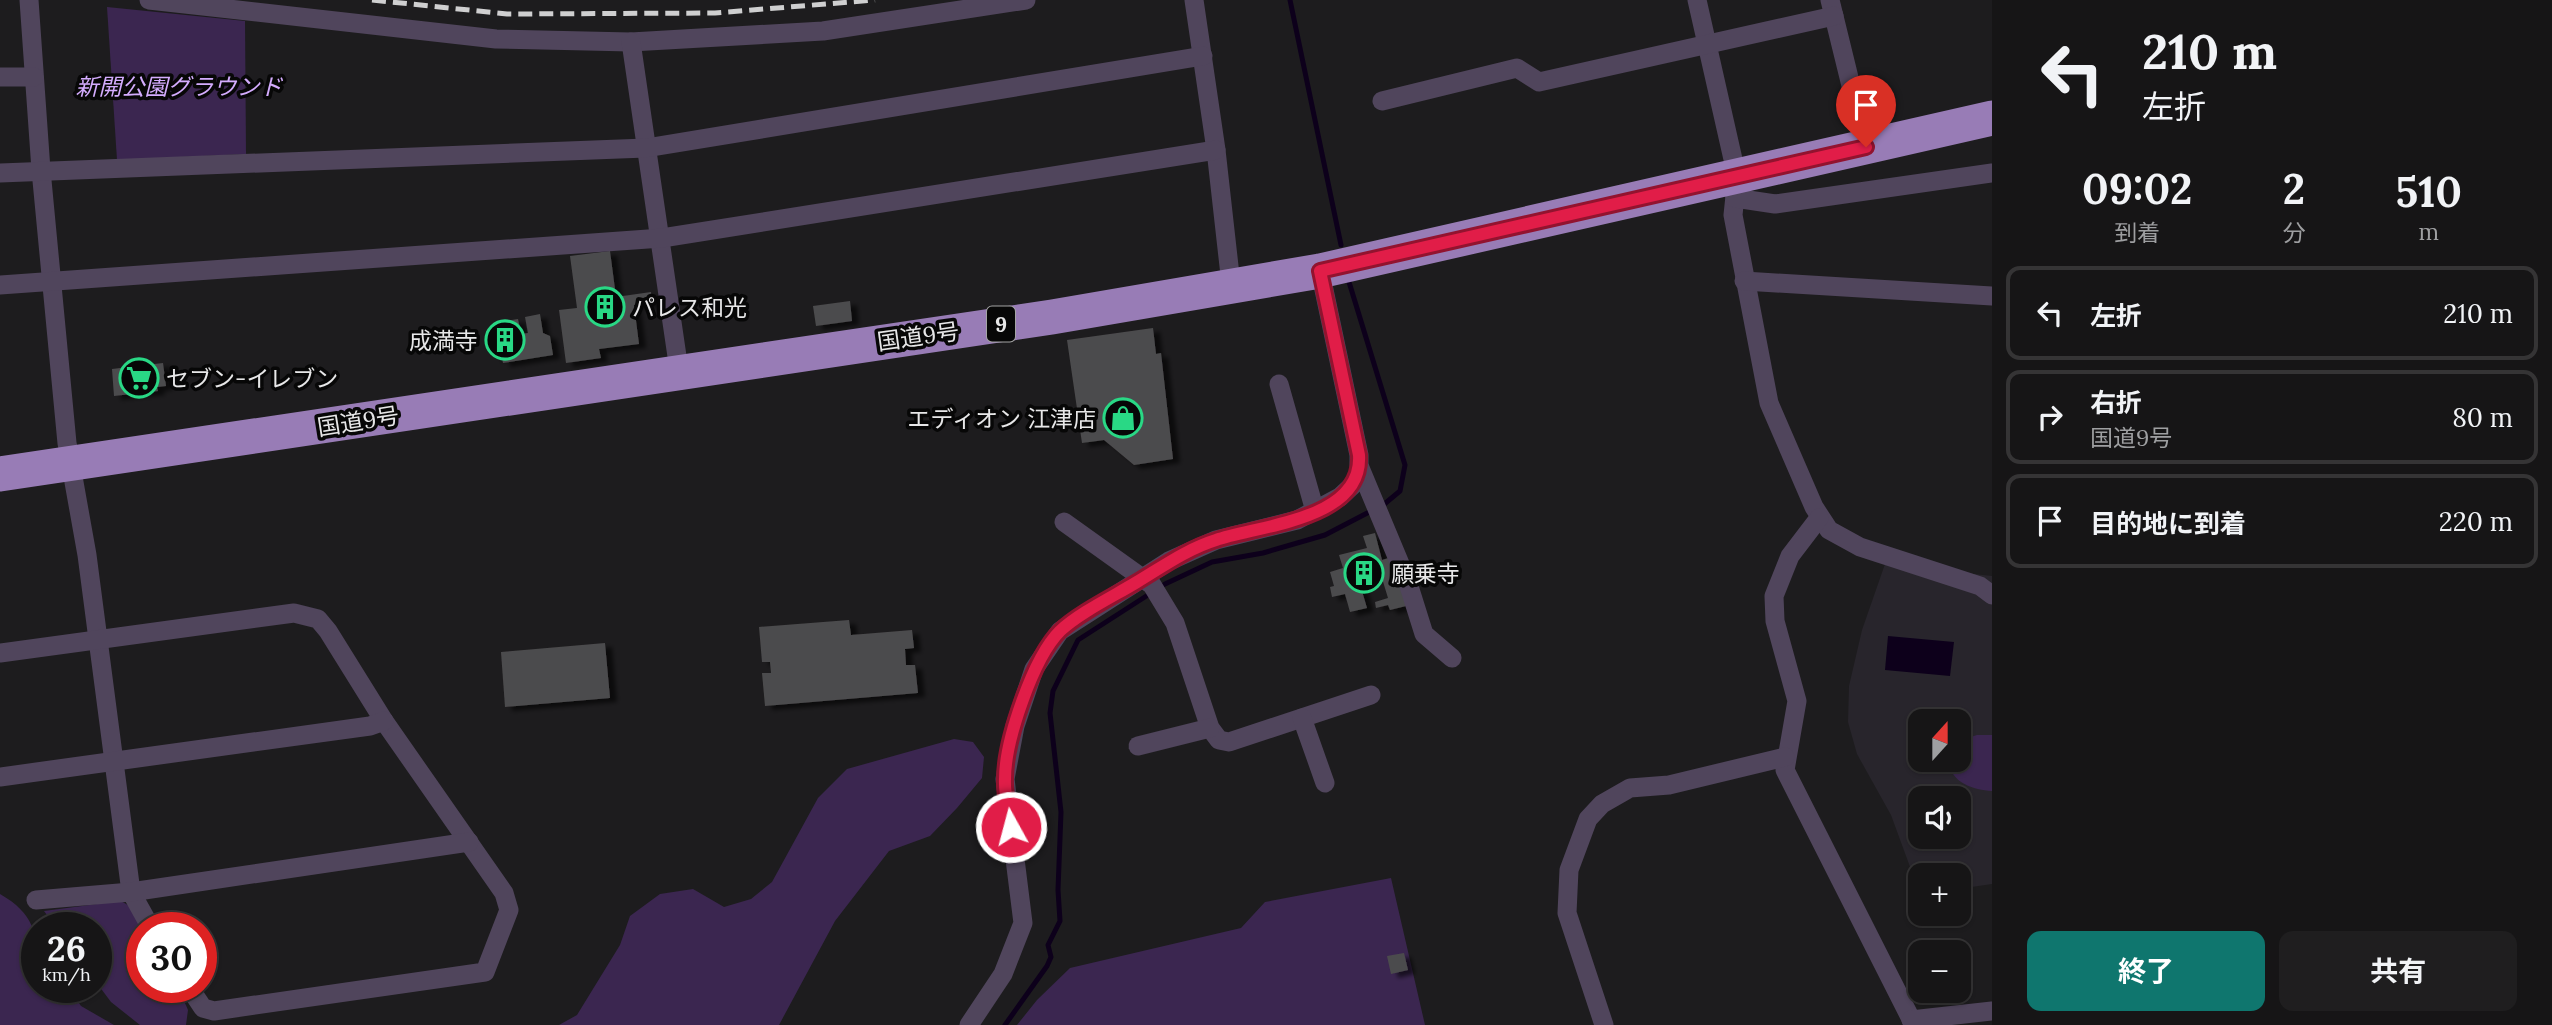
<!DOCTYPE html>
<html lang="ja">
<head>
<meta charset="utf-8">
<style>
  body { margin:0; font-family:Lora,"Noto Sans JP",serif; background:#1f1e1f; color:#f1f3f6; height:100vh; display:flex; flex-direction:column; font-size:26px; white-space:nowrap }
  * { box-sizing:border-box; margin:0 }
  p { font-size:23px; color:#9e9fa1 }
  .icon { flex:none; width:38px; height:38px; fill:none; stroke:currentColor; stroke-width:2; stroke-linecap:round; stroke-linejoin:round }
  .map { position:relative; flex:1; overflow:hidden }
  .sheet { display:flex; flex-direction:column; background:#161516; width:560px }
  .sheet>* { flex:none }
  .hud { background:#161516; color:#f1f3f6; overflow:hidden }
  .needle { width:46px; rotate:21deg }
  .buttons { position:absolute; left:1908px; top:709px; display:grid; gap:14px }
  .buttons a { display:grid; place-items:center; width:63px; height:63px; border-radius:14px; background:#161516; box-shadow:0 2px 5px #0004,0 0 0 2px #353435; font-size:35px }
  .speed { position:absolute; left:21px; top:912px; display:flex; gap:14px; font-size:35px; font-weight:700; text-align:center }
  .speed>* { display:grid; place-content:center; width:91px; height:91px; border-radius:50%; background:#161516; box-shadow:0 2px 5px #0004,0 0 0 2px #353435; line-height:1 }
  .speed small { font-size:18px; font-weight:400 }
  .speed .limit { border:10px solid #d22; background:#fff; color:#111 }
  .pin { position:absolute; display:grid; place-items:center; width:60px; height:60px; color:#fff; margin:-72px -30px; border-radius:50% 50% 50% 0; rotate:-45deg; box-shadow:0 0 7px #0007 }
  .pin .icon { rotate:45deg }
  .me { position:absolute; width:77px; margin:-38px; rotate:353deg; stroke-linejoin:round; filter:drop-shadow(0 0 5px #0008) }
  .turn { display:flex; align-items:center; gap:24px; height:147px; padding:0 35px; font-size:32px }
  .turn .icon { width:91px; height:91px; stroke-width:2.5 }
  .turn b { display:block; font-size:49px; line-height:60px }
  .eta { display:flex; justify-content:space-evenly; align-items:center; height:119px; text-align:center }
  .eta b { font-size:42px; font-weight:700; line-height:49px }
  .cta { display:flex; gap:14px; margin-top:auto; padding:14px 35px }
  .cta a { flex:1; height:80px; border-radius:14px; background:#0f766e; color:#fff; font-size:28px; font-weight:700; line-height:80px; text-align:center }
  .cta a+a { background:#1f1e1f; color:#f1f3f6 }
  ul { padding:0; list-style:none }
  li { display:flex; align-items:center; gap:21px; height:94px; margin:0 14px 10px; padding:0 21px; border:4px solid #353435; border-radius:14px }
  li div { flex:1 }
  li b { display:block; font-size:26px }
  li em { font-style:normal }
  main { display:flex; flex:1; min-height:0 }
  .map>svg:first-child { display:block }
</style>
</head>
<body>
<main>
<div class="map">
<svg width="1992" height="1025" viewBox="0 0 1992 1025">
  <defs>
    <filter id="shadow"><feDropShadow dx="7" dy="4" stdDeviation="2" flood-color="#0009"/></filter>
  </defs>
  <rect width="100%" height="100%" fill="#1d1c1e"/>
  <!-- built -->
  <path fill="#28252c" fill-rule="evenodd" d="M1885 564 1992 576V884L1958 889V875H1920V881L1913 875 1891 815 1857 754 1848 722 1849 686 1862 630ZM1920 721H1958V760H1920ZM1920 798H1958V836H1920Z"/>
  <!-- green -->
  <g fill="#3b2650">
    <path d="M107 7 245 21 246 154 117 160Z"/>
    <path d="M1977 735H1992V791C1973 790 1949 782 1949 760H1958V741Z"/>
    <path d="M954 739 973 742 984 757 982 778 957 808 930 836 889 851 835 921 779 1025H559L577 1015 620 945 630 916 660 894 693 889 724 907 751 899 772 882 818 798 847 769Z"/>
    <path d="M1391 878 1425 1025H1017L1037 1000 1070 968 1241 928 1265 902Z"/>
    <path d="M0 894C42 918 37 944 37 987H68L81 1006 114 1025H0Z"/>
    <path d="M120 901C148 910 142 963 142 987H178L188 1010 186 1025H140L111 1002 96 982V928L56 927 44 911Z"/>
  </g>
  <!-- water -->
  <path fill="#0d001b" d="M1888 636 1954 642 1950 676 1885 670Z"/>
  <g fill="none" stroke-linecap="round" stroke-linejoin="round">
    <!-- stream -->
    <g stroke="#0d001b" stroke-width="5">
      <path d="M1290 0 1341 245"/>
      <path d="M1349 282 1405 465 1400 491 1382 506"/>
      <path d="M1005 1025 1047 966 1051 957 1048 945 1060 921 1058 890 1061 812 1050 713 1053 691 1078 640 1165 584 1212 562 1263 553 1325 535 1373 510"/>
    </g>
  </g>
  <!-- building -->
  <g fill="#4c4b4d" filter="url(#shadow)">
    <path d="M610 251 616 297 651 292 652 303 634 305 639 344 599 349 601 358 566 363 559 310 577 308 570 256Z"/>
    <path d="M850 301 852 321 816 326 813 306Z"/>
    <path d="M540 314 543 333 550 336 553 355 503 363 502 357 495 358 494 352 490 353 486 331 495 329 493 323 518 319 523 343 522 334 528 333 525 317Z"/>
    <path d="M1153 328 1156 354 1161 353 1173 459 1134 465 1104 440 1082 443 1067 340Z"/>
    <path d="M163 363 166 386 157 387 158 391 114 396 112 369Z"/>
    <path d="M1375 533 1382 560 1392 557 1406 606 1390 610 1388 605 1376 608 1375 602 1388 598 1381 575 1359 581 1367 608 1350 612 1345 594 1332 597 1330 587 1334 586 1330 572 1343 568 1339 555 1367 548 1363 536Z"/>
    <path d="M849 620 851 635 912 630 914 648 905 649 906 665H915L918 693 765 706 762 673H771L770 662H762L759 627Z"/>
    <path d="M605 643 610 698 505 707 501 652Z"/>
    <path d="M1404 953 1408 970 1391 974 1387 956Z"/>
  </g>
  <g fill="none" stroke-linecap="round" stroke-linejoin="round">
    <!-- street -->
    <g stroke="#50455c" stroke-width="19">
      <path d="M29 0 41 170 67 443 87 555 131 892 151 928"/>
      <path d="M149 0 496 39 631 42 823 31 1026 0"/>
      <path d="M1194 0 1216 150 1231 284"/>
      <path d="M1697 0 1737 177 1733 215 1769 403 1814 507 1829 530 1860 547 1980 586 1992 595"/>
      <path d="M1830 0 1866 147"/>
      <path d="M631 42 679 370"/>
      <path d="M0 77H34"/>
      <path d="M1382 101 1517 68 1539 82 1834 16"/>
      <path d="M0 173 646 148 1203 56"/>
      <path d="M1735 198 1775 204 1992 173"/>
      <path d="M1744 281 1992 296"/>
      <path d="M0 285 662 238 1216 150"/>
      <path d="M1279 384 1315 511"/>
      <path d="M1360 468 1408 583 1424 634 1452 658"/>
      <path d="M1819 518 1790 556 1774 596 1775 621 1797 701 1785 770 1914 1025"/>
      <path d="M1064 522 1152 585 1175 623 1210 728 1219 740 1229 742 1371 695"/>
      <path d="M0 653 294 613 318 619 328 631 384 721 504 893 509 910 485 972 214 1011 203 1008 189 987"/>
      <path d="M1302 718 1325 783"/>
      <path d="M1138 746 1210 728"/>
      <path d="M0 777 370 726 384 721"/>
      <path d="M36 900 131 892 469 842"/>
      <path d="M1911 1020 1992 1011"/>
      <path d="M969 1025 1003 974 1023 923 1005 779 1015 726 1034 669 1060 631 1169 561 1216 540 1297 520 1340 497 1355 483 1359 473V455L1320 271"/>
      <path d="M1604 1025 1567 913 1569 870 1588 819 1602 804 1630 788 1669 785 1785 757"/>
    </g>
    <!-- highway -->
    <path stroke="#987cb6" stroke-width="35" d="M0 474 1052 317 1320 271 1992 118"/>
    <!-- rail -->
    <path stroke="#cfcfd0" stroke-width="5" stroke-dasharray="14 7" stroke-linecap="butt" d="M372 0 507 14 715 13 875 0"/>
  </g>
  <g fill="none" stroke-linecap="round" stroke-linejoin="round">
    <!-- route casing -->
    <g stroke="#92132f" stroke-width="18">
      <path id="route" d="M1011 827C1009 811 1004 794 1005 779 1005 741 1033 658 1060 631 1079 613 1114 596 1137 582 1162 567 1187 549 1216 540 1260 525 1363 520 1359 455L1320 271 1866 147"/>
    </g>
    <!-- route -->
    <use href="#route" stroke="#e11d48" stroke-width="12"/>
  </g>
  <!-- icons -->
  <defs>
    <g id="building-ring" transform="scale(2.0125)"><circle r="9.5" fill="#070707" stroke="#29d885" stroke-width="1.5"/><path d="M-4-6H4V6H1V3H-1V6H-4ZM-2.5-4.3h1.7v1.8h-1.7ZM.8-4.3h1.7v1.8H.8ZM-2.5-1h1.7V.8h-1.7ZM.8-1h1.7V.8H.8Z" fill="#29d885"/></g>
    <g id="supermarket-ring" transform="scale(2.0125)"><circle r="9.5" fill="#070707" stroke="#29d885" stroke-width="1.5"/><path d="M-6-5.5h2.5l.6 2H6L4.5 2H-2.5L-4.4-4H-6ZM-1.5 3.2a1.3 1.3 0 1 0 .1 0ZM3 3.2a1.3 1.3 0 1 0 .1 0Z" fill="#29d885"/></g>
    <g id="shop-ring" transform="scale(2.0125)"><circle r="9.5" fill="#070707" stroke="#29d885" stroke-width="1.5"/><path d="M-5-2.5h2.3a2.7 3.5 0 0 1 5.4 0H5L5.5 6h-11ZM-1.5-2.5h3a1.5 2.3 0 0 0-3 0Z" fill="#29d885"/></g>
  </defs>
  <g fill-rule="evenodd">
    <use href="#building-ring" x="605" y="307"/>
    <use href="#building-ring" x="505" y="340"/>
    <use href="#supermarket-ring" x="139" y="378"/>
    <use href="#shop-ring" x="1123" y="418"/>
    <use href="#building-ring" x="1364" y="573"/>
  </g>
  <g text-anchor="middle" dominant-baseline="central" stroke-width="7" stroke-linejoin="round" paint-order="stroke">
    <!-- shield labels -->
    <rect fill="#070707" stroke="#a4a4a4" stroke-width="2" x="987" y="306.5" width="28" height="35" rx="5"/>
    <g font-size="21" font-weight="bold" fill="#e7e7e8">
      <text x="1001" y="324">9</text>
    </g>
    <!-- park labels -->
    <g font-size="23" font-style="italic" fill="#d4acfe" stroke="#070707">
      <text x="179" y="86">新開公園グラウンド</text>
    </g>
    <!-- poi labels -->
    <g font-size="23" fill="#e7e7e8" stroke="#070707" text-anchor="start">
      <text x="632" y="307">パレス和光</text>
      <text x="478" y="340" text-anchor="end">成満寺</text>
      <text x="166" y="378">セブン-イレブン</text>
      <text x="1096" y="418" text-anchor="end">エディオン 江津店</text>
      <text x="1391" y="573">願乗寺</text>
    </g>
    <!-- street labels -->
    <g font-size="23" fill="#e7e7e8" stroke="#070707">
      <text transform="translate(918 336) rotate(-8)">国道9号</text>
      <text transform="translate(358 421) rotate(-9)">国道9号</text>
    </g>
  </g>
</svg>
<div class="buttons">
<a><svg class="needle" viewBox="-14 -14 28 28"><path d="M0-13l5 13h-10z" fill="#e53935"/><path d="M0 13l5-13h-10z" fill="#9e9fa1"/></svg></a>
<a><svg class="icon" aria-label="sound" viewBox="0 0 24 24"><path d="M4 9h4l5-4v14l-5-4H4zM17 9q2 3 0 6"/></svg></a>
<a>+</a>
<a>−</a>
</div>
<div class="speed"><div>26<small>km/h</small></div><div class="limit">30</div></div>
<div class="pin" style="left:1866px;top:147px;background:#d93025"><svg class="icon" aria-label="arrive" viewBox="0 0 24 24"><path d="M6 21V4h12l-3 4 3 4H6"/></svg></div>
<svg class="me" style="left:1011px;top:827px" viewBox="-20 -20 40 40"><circle r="17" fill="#e11d48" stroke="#fff" stroke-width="3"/><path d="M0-11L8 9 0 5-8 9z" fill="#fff"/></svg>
</div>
<section class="sheet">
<div class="hud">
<div class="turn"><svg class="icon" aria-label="left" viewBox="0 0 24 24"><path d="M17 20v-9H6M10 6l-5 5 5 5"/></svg><div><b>210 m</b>左折</div></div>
</div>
<div class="eta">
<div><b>09:02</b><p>到着</p></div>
<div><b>2</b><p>分</p></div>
<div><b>510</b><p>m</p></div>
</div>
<ul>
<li><svg class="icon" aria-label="left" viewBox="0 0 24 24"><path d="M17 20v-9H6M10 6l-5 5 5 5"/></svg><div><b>左折</b></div><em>210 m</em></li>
<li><svg class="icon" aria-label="right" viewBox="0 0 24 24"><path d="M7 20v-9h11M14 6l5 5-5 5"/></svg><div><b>右折</b><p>国道9号</p></div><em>80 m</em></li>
<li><svg class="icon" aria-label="arrive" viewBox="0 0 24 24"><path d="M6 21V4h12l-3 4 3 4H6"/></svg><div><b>目的地に到着</b></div><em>220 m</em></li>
</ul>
<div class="cta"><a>終了</a><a>共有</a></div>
</section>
</main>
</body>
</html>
